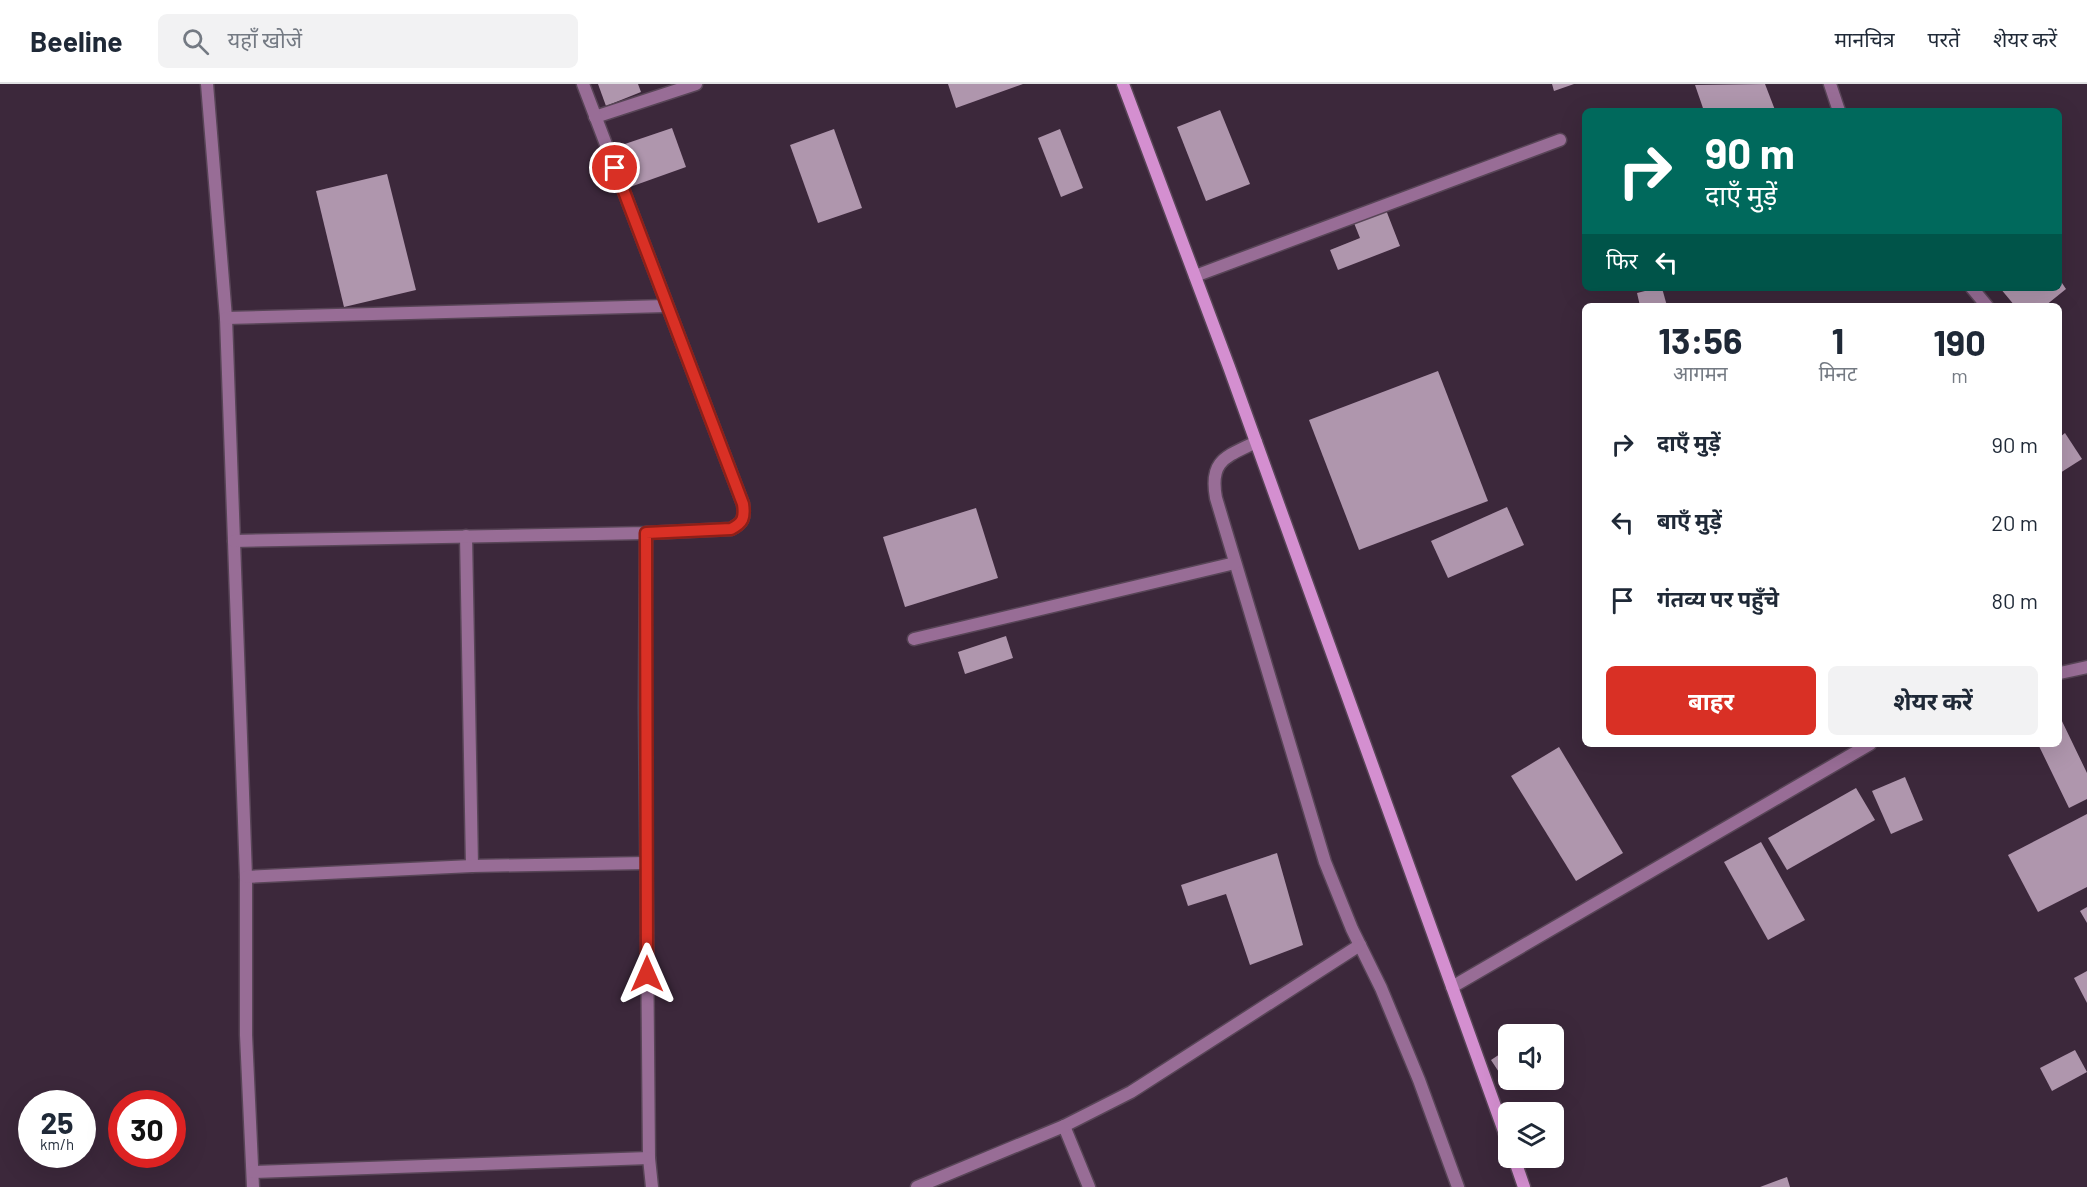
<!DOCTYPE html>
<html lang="hi">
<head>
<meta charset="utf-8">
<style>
  body { margin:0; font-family:Barlow,"Noto Sans Devanagari",sans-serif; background:#f2f2f3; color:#1f2937; height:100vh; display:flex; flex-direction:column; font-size:22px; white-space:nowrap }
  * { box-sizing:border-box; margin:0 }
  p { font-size:20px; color:#747a83 }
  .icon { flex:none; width:33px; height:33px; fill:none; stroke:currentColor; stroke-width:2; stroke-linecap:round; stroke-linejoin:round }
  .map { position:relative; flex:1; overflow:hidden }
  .side { position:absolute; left:1582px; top:219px; width:480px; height:444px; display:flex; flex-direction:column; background:#fff; border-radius:9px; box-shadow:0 6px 24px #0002 }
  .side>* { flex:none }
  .hud { position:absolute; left:1582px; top:24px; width:480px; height:183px; border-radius:9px; box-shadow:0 6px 24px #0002; background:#00695c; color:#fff; overflow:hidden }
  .controls { position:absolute; left:1498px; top:940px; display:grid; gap:12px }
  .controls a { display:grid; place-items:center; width:66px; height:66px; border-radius:9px; background:#fff; box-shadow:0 6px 24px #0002; font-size:30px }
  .speed { position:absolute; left:18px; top:1006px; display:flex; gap:12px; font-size:30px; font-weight:700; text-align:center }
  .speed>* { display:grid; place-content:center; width:78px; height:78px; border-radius:50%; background:#fff; box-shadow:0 6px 24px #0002; line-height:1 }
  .speed small { font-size:15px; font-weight:400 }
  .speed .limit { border:9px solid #d22; background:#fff; color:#111 }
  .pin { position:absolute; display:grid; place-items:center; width:51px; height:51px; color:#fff; margin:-26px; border:3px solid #fff; border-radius:50%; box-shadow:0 2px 6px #0007 }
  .me { position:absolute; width:66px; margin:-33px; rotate:0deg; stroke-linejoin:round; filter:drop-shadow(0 0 4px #0008) }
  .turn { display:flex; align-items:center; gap:21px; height:126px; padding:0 24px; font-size:27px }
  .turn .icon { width:78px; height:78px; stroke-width:2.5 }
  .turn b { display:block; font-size:42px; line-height:51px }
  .then { display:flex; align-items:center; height:57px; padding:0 24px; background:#0003; gap:12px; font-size:22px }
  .eta { display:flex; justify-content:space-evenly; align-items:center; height:102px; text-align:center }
  .eta b { font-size:36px; font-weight:700; line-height:42px }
  .action { display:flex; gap:12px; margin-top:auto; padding:12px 24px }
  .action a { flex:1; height:69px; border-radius:9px; background:#d93025; color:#fff; font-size:24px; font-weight:700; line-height:69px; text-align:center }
  .action a+a { background:#f2f2f3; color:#1f2937 }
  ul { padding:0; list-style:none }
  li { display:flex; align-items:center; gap:18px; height:78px; padding:0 24px }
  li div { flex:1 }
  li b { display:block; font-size:22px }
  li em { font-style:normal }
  header { display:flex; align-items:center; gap:36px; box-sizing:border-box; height:84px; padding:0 30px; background:#fff; border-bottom:2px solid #e0e1e3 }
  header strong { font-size:28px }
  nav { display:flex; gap:33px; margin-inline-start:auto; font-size:21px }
  .search { width:420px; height:54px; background:#f2f2f3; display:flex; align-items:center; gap:15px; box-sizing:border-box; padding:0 21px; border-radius:9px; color:#747a83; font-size:22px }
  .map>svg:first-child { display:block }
</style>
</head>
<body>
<header>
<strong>Beeline</strong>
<div class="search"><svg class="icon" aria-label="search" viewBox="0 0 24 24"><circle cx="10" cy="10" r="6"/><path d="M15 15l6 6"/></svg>यहाँ खोजें</div>
<nav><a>मानचित्र</a><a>परतें</a><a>शेयर करें</a></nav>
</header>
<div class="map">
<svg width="2087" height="1103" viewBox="0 0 2087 1103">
  <rect width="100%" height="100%" fill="#3c283b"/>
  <!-- building -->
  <g fill="#af96ad">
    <path d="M598 0H638L641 8 606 22Z"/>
    <path d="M948 0H1023L956 24Z"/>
    <path d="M1552 0H1574L1554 7Z"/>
    <path d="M1765 0 1775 26 1772 27H1704L1695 1Z"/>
    <path d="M1220 26 1250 100 1206 117 1177 43Z"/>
    <path d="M672 44 686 83 630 103 616 63Z"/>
    <path d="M834 45 862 124 818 139 790 61Z"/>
    <path d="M1060 45 1083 104 1061 113 1038 54Z"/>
    <path d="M387 90 416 206 344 223 316 107Z"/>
    <path d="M1386 126 1400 162 1338 186 1330 166 1360 154 1354 139Z"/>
    <path d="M2060 196 2066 205 2045 222H2015L2000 204H2060Z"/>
    <path d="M1657 204H1662L1667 222H1640L1637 209Z"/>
    <path d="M1438 287 1488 417 1359 466 1309 336Z"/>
    <path d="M2065 349 2082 375 2060 389V353Z"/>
    <path d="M1507 423 1524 461 1448 494 1431 457Z"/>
    <path d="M976 424 998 494 905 523 883 453Z"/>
    <path d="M1006 552 1013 574 965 590 958 568Z"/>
    <path d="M2060 633 2087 689V715L2069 724 2038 660H2060Z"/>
    <path d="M1559 663 1623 769 1576 797 1511 692Z"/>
    <path d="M1905 693 1923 736 1891 750 1872 707Z"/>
    <path d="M1856 704 1875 736 1787 786 1768 754Z"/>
    <path d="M2087 730V803L2038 828 2008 771Z"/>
    <path d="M1761 758 1805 836 1768 856 1724 778Z"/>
    <path d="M1277 769 1303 861 1250 881 1226 810 1188 822 1181 801Z"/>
    <path d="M2087 823V839L2080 827Z"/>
    <path d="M2087 887V919L2074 894Z"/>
    <path d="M1509 964V996H1524L1510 1005 1491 976Z"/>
    <path d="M2075 966 2087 988 2052 1007 2040 984Z"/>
    <path d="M1787 1093 1790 1103H1760Z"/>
  </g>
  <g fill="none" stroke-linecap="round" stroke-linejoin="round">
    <!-- lane casing -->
    <g stroke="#584557" stroke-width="15">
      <g id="lane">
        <path d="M1195 192 1560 56"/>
        <path d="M1064 1042 1089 1103"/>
      </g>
    </g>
    <!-- street casing -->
    <g stroke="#584557" stroke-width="15">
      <g id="street">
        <path d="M207 0 226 234 246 793V951L253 1103"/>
        <path d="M1830 0 1839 27"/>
        <path d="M595 33 696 0"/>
        <path d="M1972 204 1987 222"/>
        <path d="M226 234 666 222"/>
        <path d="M1256 358C1226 373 1209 376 1216 414L1325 778 1352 845 1381 904 1419 996 1458 1103"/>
        <path d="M646 449 645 624 649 1074 652 1103"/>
        <path d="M466 452 472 782"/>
        <path d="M234 457 646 449 731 445C743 439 745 434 743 420L583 0"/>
        <path d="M914 555 1235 479"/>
        <path d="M2060 589 2087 583"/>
        <path d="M246 793 472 782 646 779"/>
        <path d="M1452 903 1870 660"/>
        <path d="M253 1088 649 1074"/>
        <path d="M917 1103 1064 1042 1131 1008 1360 861"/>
      </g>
    </g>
    <!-- secondary casing -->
    <g stroke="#584557" stroke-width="15">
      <g id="secondary">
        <path d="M1123 0 1229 283 1509 1061"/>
        <path d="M1514 1074 1524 1103"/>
      </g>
    </g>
    <!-- lane -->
    <use href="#lane" stroke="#986d96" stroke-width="12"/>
    <!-- street -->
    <use href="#street" stroke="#986d96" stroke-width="12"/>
    <!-- secondary -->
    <use href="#secondary" stroke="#d48fd0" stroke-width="12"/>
  </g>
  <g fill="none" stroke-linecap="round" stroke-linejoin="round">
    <!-- route casing -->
    <g stroke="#8d1f18" stroke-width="15">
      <path id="route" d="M615 84 743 420C745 434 743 439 731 445L646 449 647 890"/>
    </g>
    <!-- route -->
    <use href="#route" stroke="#d93025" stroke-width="10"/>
  </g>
</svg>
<div class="controls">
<a><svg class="icon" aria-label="sound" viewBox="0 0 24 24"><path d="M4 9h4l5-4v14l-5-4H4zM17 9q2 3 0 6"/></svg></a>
<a><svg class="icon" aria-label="layers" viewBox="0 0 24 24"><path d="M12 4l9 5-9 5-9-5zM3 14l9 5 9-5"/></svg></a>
</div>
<div class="speed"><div>25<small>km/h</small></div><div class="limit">30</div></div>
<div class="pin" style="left:615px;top:84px;background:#d93025"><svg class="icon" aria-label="arrive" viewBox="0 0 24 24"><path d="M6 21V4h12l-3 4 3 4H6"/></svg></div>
<svg class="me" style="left:647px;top:890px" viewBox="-20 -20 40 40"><path d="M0-17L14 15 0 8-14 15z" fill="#d93025" stroke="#fff" stroke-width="4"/></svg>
<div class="hud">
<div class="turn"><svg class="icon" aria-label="right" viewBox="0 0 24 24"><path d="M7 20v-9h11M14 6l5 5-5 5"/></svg><div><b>90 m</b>दाएँ मुड़ें</div></div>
<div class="then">फिर<svg class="icon" aria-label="left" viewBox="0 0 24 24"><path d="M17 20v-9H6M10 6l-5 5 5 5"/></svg></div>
</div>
<section class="side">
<div class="eta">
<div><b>13:56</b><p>आगमन</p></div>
<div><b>1</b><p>मिनट</p></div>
<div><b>190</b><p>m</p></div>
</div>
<ul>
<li><svg class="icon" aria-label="right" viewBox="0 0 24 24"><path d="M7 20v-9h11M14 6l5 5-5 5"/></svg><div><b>दाएँ मुड़ें</b></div><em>90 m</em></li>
<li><svg class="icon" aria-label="left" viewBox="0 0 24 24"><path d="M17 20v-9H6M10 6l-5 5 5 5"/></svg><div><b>बाएँ मुड़ें</b></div><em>20 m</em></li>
<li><svg class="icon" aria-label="arrive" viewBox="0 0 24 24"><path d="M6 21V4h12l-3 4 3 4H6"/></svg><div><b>गंतव्य पर पहुँचे</b></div><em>80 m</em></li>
</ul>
<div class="action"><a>बाहर</a><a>शेयर करें</a></div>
</section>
</div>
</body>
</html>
